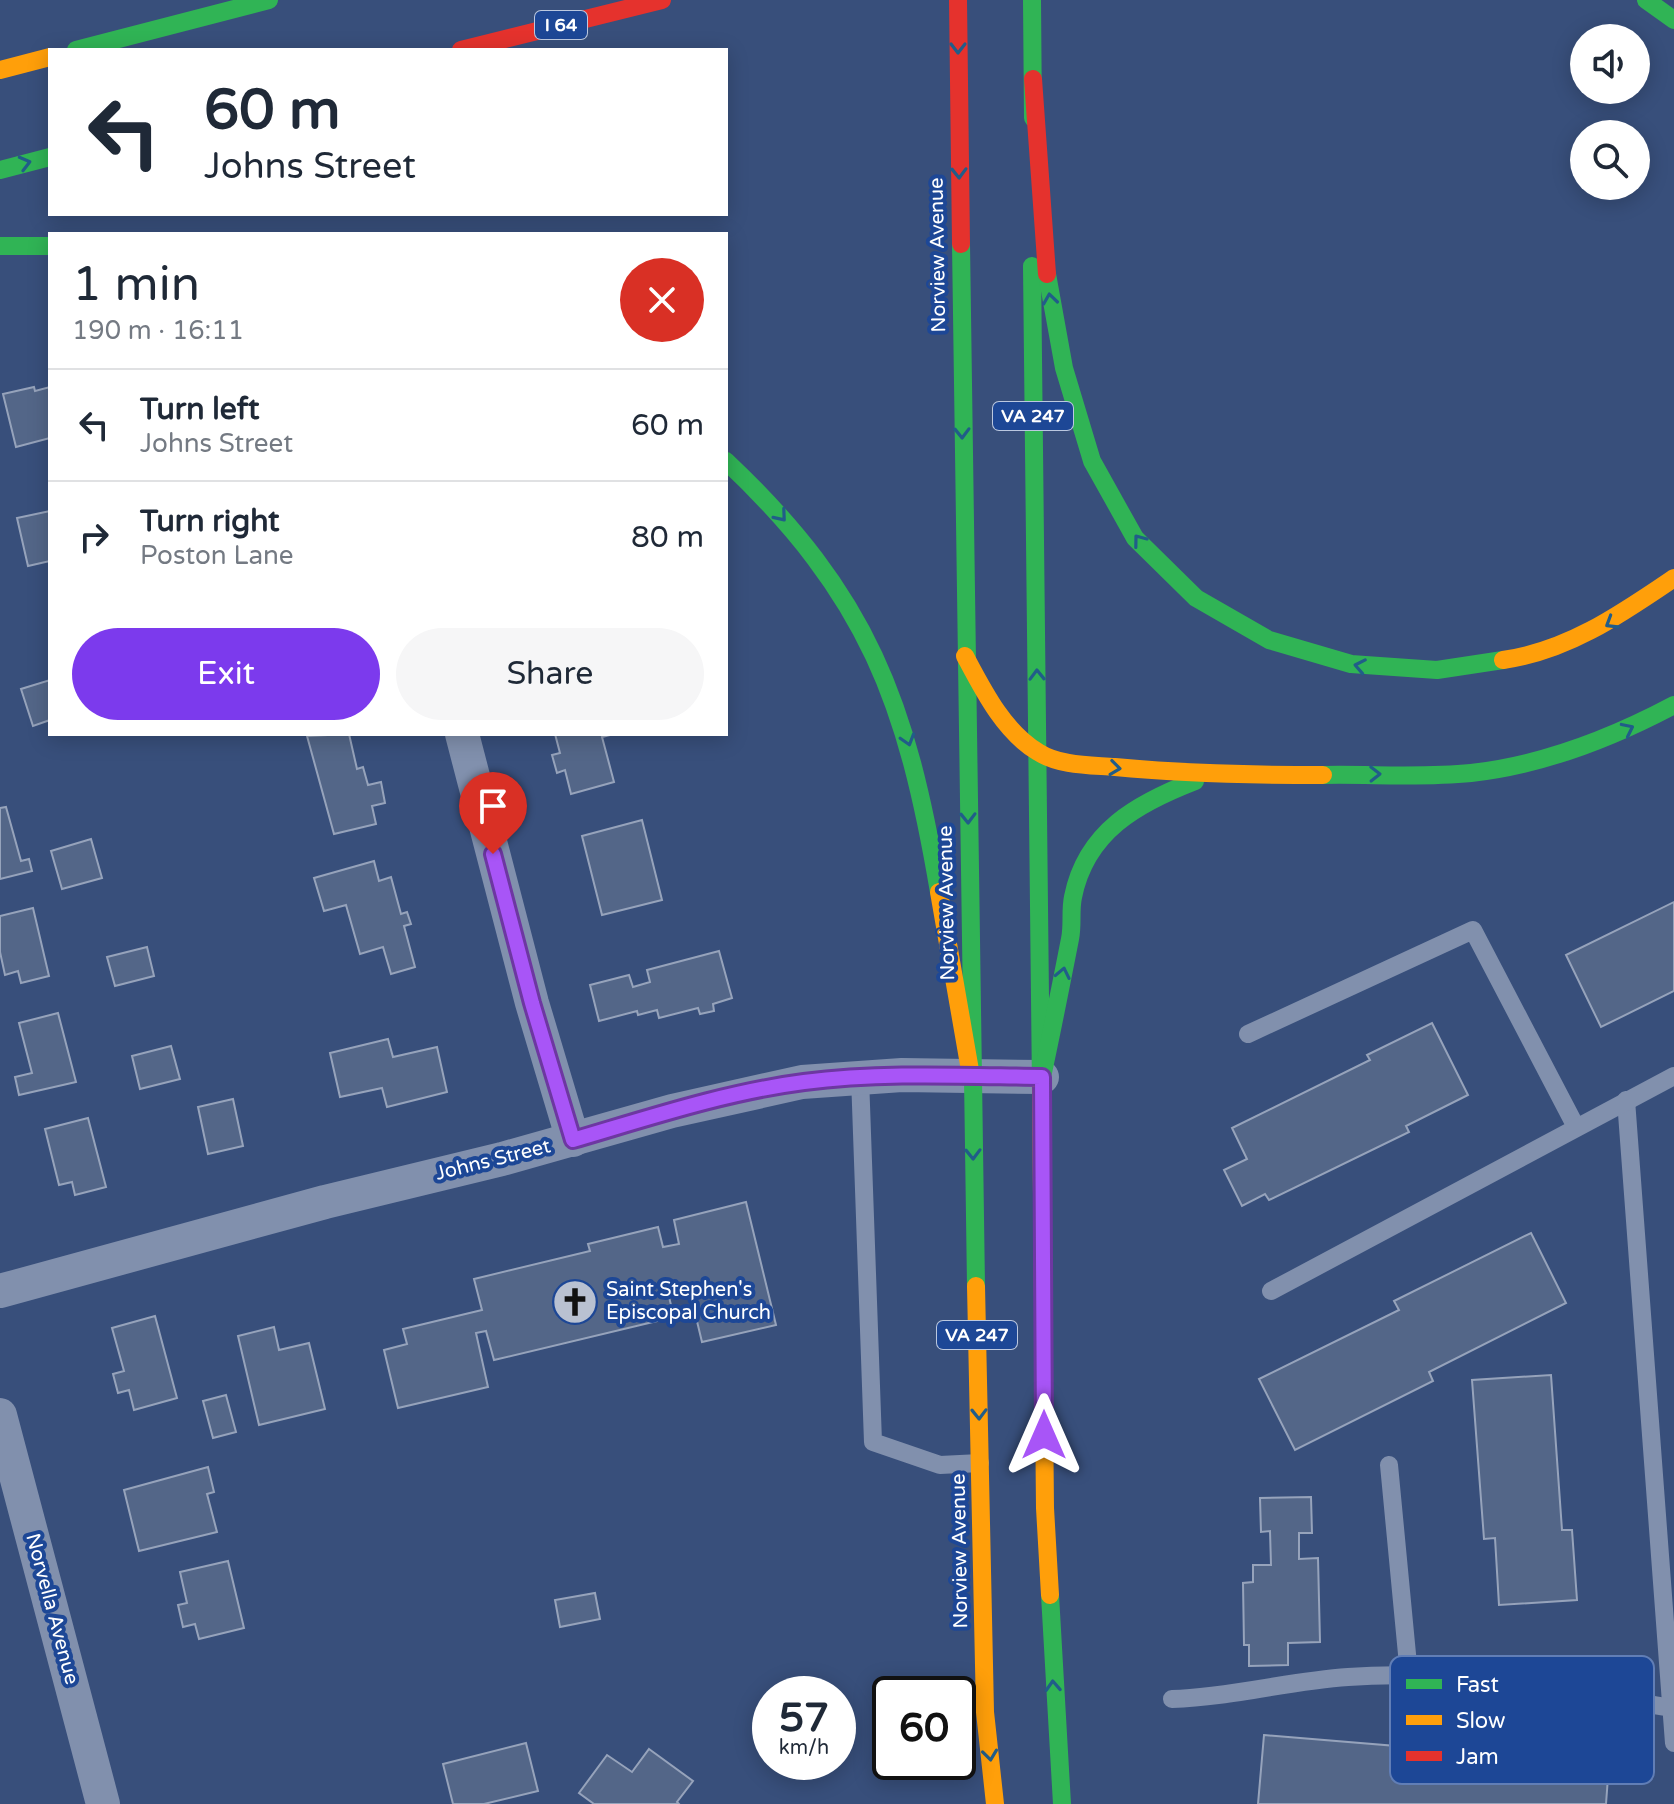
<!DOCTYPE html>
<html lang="en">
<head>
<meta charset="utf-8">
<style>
  body { margin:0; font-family:"Varela Round",sans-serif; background:#f6f6f7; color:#1f2937; height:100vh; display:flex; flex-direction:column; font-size:30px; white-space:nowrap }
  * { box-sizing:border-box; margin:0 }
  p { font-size:26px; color:#747a83 }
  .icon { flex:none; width:44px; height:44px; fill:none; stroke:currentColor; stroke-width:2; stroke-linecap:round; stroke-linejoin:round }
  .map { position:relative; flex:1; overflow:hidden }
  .sheet { position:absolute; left:48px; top:232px; width:680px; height:504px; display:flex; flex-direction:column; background:#fff; border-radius:0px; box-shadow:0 4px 20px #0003 }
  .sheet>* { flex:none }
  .banner { position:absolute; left:48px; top:48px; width:680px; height:168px; border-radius:0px; box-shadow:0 4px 20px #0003; background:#fff; color:#1f2937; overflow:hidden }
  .tools { position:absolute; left:1570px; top:24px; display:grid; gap:16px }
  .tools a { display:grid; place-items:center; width:80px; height:80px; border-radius:50%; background:#fff; box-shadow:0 4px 20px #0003; font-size:40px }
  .speed { position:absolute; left:752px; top:1676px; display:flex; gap:16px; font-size:40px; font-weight:700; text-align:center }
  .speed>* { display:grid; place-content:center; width:104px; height:104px; border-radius:50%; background:#fff; box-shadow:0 4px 20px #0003; line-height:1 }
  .speed small { font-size:20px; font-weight:400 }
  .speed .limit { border:4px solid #111; border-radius:12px; background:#fff; color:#111 }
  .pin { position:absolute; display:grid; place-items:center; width:68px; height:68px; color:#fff; margin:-82px -34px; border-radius:50% 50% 50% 0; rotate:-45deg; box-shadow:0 0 8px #0007 }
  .pin .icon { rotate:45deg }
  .me { position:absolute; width:88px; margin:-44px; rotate:0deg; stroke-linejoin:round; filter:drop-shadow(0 0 6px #0008) }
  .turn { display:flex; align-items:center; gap:28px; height:168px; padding:0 24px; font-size:36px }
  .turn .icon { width:104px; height:104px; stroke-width:2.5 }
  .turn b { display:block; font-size:56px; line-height:68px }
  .round { display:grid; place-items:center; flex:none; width:84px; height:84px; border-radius:42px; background:#f6f6f7 }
  .head { display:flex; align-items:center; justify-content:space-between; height:136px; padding:0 24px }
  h1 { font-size:48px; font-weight:600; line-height:60px }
  .action { display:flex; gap:16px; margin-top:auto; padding:16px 24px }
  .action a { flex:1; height:92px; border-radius:48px; background:#7c3aed; color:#fff; font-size:32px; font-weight:600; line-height:92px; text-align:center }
  .action a+a { background:#f6f6f7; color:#1f2937 }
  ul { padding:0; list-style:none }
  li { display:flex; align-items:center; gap:24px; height:112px; padding:0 24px; border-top:2px solid #e0e1e3 }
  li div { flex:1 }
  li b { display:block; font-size:30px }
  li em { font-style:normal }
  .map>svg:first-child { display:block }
</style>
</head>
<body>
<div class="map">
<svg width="1674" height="1804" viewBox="0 0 1674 1804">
  <rect width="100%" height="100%" fill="#384f7b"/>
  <!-- building -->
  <g fill="#536688" stroke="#96a3bb" stroke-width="2">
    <path d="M34 387 35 391 50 387V438L16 447 3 394Z"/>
    <path d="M50 511V561L28 566 17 518Z"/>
    <path d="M50 680V720L33 726 21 689Z"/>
    <path d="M349 734 357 769 363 767 368 785 381 782 385 803 372 806 376 824 334 834 307 736Z"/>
    <path d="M555 734H614L602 737 614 782 571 794 565 770 557 773 552 755 560 753Z"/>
    <path d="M6 807 21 861 29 859 32 871 0 879V808Z"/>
    <path d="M642 820 662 900 602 915 582 836Z"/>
    <path d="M91 839 102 878 62 889 51 851Z"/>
    <path d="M374 861 379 881 391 877 401 914 407 912 411 924 404 926 415 967 391 974 383 947 360 954 346 905 324 911 314 878Z"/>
    <path d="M1674 902V991L1601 1027 1566 955Z"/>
    <path d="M33 908 49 976 21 983 18 971 5 975 0 952V916Z"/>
    <path d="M147 947 154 976 115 986 107 957Z"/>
    <path d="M719 951 732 998 713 1004 714 1011 700 1014 698 1008 659 1018 657 1010 638 1015 637 1011 599 1021 590 985 629 975 633 987 650 982 647 970Z"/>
    <path d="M58 1013 76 1082 19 1095 15 1077 32 1073 19 1023Z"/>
    <path d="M1432 1023 1468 1095 1406 1126 1409 1132 1269 1200 1265 1194 1242 1206 1224 1170 1247 1159 1232 1128 1370 1060 1367 1055Z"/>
    <path d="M388 1039 393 1057 437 1047 447 1092 387 1107 382 1088 340 1097 330 1053Z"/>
    <path d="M171 1046 180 1079 140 1089 132 1056Z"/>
    <path d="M233 1099 243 1146 208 1154 198 1107Z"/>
    <path d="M88 1118 106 1187 75 1195 72 1182 59 1185 45 1129Z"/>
    <path d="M746 1202 776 1325 702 1342 689 1288 668 1293 674 1317 494 1360 486 1331 476 1333 488 1387 398 1408 384 1350 407 1344 403 1329 482 1310 474 1279 590 1251 588 1244 658 1227 663 1247 679 1244 674 1220Z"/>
    <path d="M1531 1233 1566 1303 1429 1372 1433 1381 1295 1450 1259 1379 1399 1310 1394 1301Z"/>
    <path d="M155 1316 177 1398 134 1410 129 1390 118 1393 113 1374 124 1371 112 1328Z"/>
    <path d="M274 1327 279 1350 309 1343 325 1409 259 1425 238 1336Z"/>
    <path d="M1551 1375 1562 1530H1572L1577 1600 1499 1605 1495 1538 1484 1539 1472 1380Z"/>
    <path d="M226 1395 236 1432 213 1438 203 1401Z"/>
    <path d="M208 1467 214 1492 207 1494 217 1532 139 1551 124 1490Z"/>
    <path d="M1311 1497 1312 1533H1299V1559L1318 1558 1320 1642 1288 1643V1665L1249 1666V1645H1244L1243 1583 1253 1582V1565H1271L1270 1531 1261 1532 1260 1498Z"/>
    <path d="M228 1561 244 1628 199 1639 195 1624 183 1627 178 1605 187 1603 180 1572Z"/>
    <path d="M595 1593 600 1619 560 1627 555 1600Z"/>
    <path d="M1264 1735 1420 1748V1757L1570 1769V1774L1608 1777 1606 1804H1258Z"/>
    <path d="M526 1743 538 1791 484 1804H453L443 1764Z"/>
    <path d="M649 1749 693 1781 677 1802 679 1804H594L579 1793 607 1755 632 1772Z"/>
  </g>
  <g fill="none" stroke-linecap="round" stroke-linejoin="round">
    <!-- lane -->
    <g stroke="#8190ad" stroke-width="18">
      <path d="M1248 1034 1473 930 1576 1127"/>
      <path d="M860 1077 873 1442 940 1465 980 1463"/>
      <path d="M1626 1100 1674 1743"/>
      <path d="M1271 1291 1674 1076"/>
      <path d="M1389 1465 1409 1675"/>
      <path d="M1172 1699C1232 1697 1289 1681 1348 1677 1456 1669 1566 1690 1671 1708"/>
    </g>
    <!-- street -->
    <g stroke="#8190ad" stroke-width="34">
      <path d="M462 734 532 1003 573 1140"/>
      <path d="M0 1291 325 1202 502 1159 672 1111 802 1082 902 1075 1042 1077"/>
      <path d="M0 1415 103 1804"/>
    </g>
    <!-- fast -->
    <g stroke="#30b455" stroke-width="18">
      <path d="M1032 0 1033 118"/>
      <path d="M1646 0 1674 20"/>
      <path d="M76 50 269 0"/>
      <path d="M0 170 50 157"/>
      <path d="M961 244 976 1286"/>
      <path d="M0 246H50"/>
      <path d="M1032 266 1041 1089"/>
      <path d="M1047 274 1064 368 1092 461 1135 538 1196 598 1269 640 1351 664 1437 670 1503 660"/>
      <path d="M726 461C869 596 907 703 939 892"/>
      <path d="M1323 775C1371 774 1422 778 1471 773 1543 765 1610 739 1674 705"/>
      <path d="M1042 1077C1052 1031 1061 985 1070 939 1073 925 1070 911 1073 897 1086 831 1138 803 1195 781"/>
      <path d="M1050 1595 1062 1804"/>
    </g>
    <!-- slow -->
    <g stroke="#ff9f0a" stroke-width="18">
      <path d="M0 70 50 57"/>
      <path d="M965 656C983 690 1004 732 1038 752 1060 766 1090 765 1115 767 1185 774 1253 775 1323 775"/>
      <path d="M1503 660C1568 651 1621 614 1674 578"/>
      <path d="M939 892 971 1076"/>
      <path d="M1041 1089 1045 1508 1050 1595"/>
      <path d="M976 1286 985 1712 995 1804"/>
    </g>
    <!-- jam -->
    <g stroke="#e5322d" stroke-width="18">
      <path d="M958 0 961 244"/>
      <path d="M461 50 662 0"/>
      <path d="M1033 79 1047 274"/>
    </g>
  </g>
  <!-- one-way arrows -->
  <defs><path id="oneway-chevron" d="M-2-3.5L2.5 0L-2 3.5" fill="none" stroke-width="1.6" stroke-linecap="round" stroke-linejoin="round" transform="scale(2)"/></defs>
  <g stroke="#215d89">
    <use href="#oneway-chevron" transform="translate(958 48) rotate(90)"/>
    <use href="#oneway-chevron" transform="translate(25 163) rotate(-15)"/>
    <use href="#oneway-chevron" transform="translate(959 173) rotate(89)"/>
    <use href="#oneway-chevron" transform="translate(1050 299) rotate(-98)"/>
    <use href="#oneway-chevron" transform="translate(962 433) rotate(89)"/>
    <use href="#oneway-chevron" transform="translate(781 516) rotate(50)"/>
    <use href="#oneway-chevron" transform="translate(1139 540) rotate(-127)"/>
    <use href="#oneway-chevron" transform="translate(1611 623) rotate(148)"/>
    <use href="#oneway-chevron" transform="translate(1360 666) rotate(-169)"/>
    <use href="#oneway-chevron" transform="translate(1037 675) rotate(-91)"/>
    <use href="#oneway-chevron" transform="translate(1628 729) rotate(-26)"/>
    <use href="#oneway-chevron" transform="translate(908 740) rotate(73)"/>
    <use href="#oneway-chevron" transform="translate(1115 768) rotate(7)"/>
    <use href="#oneway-chevron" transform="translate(1375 774) rotate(-1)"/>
    <use href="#oneway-chevron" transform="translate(968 818) rotate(89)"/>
    <use href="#oneway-chevron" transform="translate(1063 973) rotate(-78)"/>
    <use href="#oneway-chevron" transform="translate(973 1154) rotate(89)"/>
    <use href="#oneway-chevron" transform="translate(979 1414) rotate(89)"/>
    <use href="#oneway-chevron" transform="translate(1053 1686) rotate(-93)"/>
    <use href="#oneway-chevron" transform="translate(990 1755) rotate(83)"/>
  </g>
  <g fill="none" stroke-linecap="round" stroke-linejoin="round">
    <!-- route casing -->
    <g stroke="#6d37a1" stroke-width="20">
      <path id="route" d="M493 854 532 1003 573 1140C648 1118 726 1092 804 1082 883 1072 963 1076 1042 1077L1044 1435"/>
    </g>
    <!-- route -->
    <use href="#route" stroke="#a855f7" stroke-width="14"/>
  </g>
  <!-- icons -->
  <defs>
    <g id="church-disc" transform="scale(2.3)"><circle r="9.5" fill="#b9c1d1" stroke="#1d4796"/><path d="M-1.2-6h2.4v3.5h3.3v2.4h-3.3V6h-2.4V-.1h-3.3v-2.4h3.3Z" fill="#111"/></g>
  </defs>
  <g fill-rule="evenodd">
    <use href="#church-disc" x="575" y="1302"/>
  </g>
  <g text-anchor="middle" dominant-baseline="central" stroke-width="8" stroke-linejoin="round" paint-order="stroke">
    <!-- shield labels -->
    <g fill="#1d4796" stroke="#bbc8e0" stroke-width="2">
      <rect x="535" y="11" width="52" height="28" rx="6"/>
      <rect x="993" y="402" width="80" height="28" rx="6"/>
      <rect x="937" y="1321" width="80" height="28" rx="6"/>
    </g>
    <g font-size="18" font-weight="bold" fill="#fff">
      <text x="561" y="25">I 64</text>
      <text x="1033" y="416">VA 247</text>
      <text x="977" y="1335">VA 247</text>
    </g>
    <!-- street labels -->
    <g font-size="20" fill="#fff" stroke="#1d4796">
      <text transform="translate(938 255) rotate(-91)">Norview Avenue</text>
      <text transform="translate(947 903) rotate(-91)">Norview Avenue</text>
      <text transform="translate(493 1160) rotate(-14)">Johns Street</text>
      <text transform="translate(960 1551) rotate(-91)">Norview Avenue</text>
      <text transform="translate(52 1609) rotate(75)">Norvella Avenue</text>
    </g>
    <!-- poi labels -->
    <g font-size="20" fill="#fff" stroke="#1d4796" text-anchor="start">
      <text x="606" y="1290">Saint Stephen's<tspan x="606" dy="23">Episcopal Church</tspan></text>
    </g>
  </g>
  <!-- legend -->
  <rect x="1390" y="1656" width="264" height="128" rx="12" fill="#1d4796" stroke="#617eb6" stroke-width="2"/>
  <rect x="1406" y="1679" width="36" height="10" fill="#30b455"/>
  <rect x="1406" y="1715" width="36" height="10" fill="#ff9f0a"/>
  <rect x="1406" y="1751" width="36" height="10" fill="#e5322d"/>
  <g font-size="22" fill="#fff">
    <text x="1456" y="1692">Fast</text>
    <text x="1456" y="1728">Slow</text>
    <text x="1456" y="1764">Jam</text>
  </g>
</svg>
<div class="tools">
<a><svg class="icon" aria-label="sound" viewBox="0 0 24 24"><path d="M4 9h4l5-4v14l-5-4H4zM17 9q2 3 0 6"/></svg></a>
<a><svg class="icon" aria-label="search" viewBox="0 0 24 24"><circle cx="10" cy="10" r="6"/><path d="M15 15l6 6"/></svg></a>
</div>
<div class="speed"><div>57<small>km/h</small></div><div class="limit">60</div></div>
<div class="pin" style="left:493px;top:854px;background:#d93025"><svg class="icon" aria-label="arrive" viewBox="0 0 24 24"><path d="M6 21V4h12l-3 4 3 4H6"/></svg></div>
<svg class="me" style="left:1044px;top:1435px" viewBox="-20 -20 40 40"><path d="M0-17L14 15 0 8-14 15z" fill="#a855f7" stroke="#fff" stroke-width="4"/></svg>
<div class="banner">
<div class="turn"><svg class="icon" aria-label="left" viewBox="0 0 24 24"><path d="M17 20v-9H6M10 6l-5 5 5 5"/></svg><div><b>60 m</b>Johns Street</div></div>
</div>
<section class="sheet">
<div class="head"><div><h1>1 min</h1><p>190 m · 16:11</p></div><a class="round" style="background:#d93025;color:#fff"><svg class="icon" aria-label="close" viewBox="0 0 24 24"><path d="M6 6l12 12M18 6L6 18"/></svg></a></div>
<ul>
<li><svg class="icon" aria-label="left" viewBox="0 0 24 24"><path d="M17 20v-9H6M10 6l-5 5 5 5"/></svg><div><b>Turn left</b><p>Johns Street</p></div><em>60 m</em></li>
<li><svg class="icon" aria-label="right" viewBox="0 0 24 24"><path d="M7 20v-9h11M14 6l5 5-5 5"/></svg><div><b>Turn right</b><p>Poston Lane</p></div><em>80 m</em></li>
</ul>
<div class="action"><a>Exit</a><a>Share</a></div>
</section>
</div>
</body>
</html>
